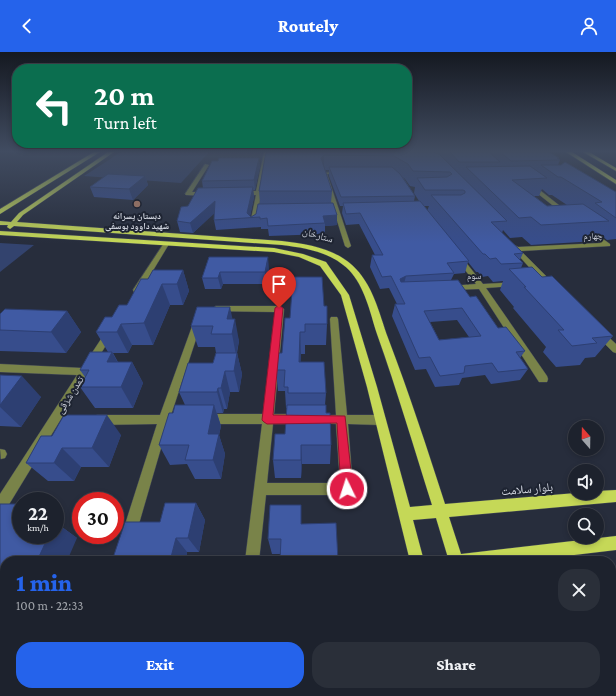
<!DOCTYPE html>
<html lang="en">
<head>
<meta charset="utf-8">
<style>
  body { margin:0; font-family:"Crimson Pro","Noto Naskh Arabic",serif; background:#2a2f39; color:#f1f3f6; height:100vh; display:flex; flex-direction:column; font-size:15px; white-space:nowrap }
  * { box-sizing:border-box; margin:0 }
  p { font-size:13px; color:#a0a4aa }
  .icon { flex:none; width:22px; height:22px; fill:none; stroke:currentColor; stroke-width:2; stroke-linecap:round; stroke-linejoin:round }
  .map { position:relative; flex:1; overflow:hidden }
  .side { position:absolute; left:0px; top:504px; width:616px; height:140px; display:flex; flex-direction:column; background:#1d222d; border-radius:16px 16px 0 0; box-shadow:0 2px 6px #0003,0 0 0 1px #3b3f49 }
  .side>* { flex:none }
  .hud { position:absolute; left:12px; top:12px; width:400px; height:84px; border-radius:16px; box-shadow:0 2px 6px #0003,0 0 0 1px #3b3f49; background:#0b6e4f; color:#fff; overflow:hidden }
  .needle { width:26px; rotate:340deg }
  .buttons { position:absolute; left:568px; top:368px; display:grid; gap:8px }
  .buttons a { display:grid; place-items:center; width:36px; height:36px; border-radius:50%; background:#1d222d; box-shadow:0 2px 6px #0003,0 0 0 1px #3b3f49; font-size:20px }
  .speed { position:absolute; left:12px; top:440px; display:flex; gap:8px; font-size:20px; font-weight:700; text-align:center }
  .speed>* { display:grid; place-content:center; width:52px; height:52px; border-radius:50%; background:#1d222d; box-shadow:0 2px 6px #0003,0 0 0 1px #3b3f49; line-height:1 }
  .speed small { font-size:10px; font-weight:400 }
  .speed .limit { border:6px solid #d22; background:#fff; color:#111 }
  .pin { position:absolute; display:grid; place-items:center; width:34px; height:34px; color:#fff; margin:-41px -17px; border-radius:50% 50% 50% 0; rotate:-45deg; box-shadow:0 0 4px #0007 }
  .pin .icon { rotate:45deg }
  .me { position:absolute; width:44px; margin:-22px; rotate:356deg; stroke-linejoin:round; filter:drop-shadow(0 0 3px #0008) }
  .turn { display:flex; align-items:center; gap:14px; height:84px; padding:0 16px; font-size:18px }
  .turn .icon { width:52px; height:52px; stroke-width:2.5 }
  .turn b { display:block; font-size:28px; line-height:34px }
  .round { display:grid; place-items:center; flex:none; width:42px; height:42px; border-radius:16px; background:#2a2f39 }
  .overview { display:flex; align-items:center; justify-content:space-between; height:68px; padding:0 16px }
  h1 { font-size:24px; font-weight:800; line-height:30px; color:#2563eb }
  .button { display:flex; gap:8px; margin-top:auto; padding:8px 16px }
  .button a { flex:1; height:46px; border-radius:16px; background:#2563eb; color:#fff; font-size:16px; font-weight:800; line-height:46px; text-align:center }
  .button a+a { background:#2a2f39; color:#f1f3f6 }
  header { display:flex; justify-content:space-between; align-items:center; height:52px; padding:0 16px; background:#2563eb; color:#fff; font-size:18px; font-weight:800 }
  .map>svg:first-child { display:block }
</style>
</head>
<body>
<header><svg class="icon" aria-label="back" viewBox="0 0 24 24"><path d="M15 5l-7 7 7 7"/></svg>Routely<svg class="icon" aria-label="person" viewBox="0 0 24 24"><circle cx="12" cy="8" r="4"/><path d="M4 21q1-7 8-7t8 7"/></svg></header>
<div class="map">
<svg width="616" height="644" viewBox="0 0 616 644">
  <rect width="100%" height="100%" fill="#272d3c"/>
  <!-- green -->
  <g fill="#33436e">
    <path d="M121 100H209L181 131 84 124Z"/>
    <path d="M0 191 34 193 0 220Z"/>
  </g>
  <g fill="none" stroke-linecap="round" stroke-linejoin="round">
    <!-- minor casing -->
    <g stroke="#424856" stroke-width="1">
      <g id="minor">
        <path d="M264 100H268L256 172 253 174 250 172 256 143H241L238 141 241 139H256Z"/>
        <path d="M205 112 209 113 192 140H207L210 142 207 144 186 143 185 142Z"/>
        <path d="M343 119 345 121 327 122 351 194 348 196 345 194 322 121Z"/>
        <path d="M528 132H532L569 161V163H565L528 134Z"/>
        <path d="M589 177 610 192V194L521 199 553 231V235H547L510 194 513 192 518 195 601 191 587 180V178Z"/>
        <path d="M164 191 169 192 140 240H134L133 238Z"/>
        <path d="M458 202 460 203 483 232 517 230 518 232 514 234 486 236 547 324 548 327 547 330H539L479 237 447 238V234H450L476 232 454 204Z"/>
        <path d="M216 254H280L284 257 274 362H299L303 364 305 367 303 370 299 372H273L267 431H340L336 372 313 370 311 367 313 364 336 363 330 267 331 265H337L338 267 347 363H380L384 365 386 368 384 371 380 373 348 372 353 437 352 441 347 443H266L259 509H245L262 372H205L201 370 199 367 201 364 205 362H263L275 260 213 259 212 257Z"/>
        <path d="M198 266 202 269 171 363 175 367 173 370 168 372 136 482 134 487 129 489 124 487 122 482 157 372 97 373 93 371 91 368 93 365 97 363H160L194 269Z"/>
        <path d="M110 277 114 280 5 459 0 461V442L77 323 0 320V312L82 316 107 278Z"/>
        <path d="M599 278 602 279 616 292V301L613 300 596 283 595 281 596 279Z"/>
        <path d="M0 397 5 398 7 402 5 406 1 407Z"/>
        <path d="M166 639H184L183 644H165Z"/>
      </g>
    </g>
    <!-- major casing -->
    <g stroke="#424856" stroke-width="1">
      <g id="major">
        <path d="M94 100H100L0 162V157Z"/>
        <path d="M108 100H114L23 163 17 170 282 189C307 192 333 196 352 213 373 232 379 261 388 286 409 341 427 396 445 452L576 441H597V439L616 438V450L449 465 461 502 616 484V498L524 509H449L436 466 413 468 424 509H410L367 335 341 243 320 214 299 205 274 200 0 183V179L274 196 303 202 326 210 349 243 377 335 410 455 432 453C414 396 397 338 377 282 370 260 365 235 349 218 331 200 306 196 282 193L14 174 10 177 7 175 8 173H0V169L11 170 19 161Z"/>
        <path d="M566 100H572L616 128V132Z"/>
        <path d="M583 100H589L616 116V119Z"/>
        <path d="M440 639H458L459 644H441Z"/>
        <path d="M489 639H507L509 644H491Z"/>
      </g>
    </g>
    <!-- minor -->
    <use href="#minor" fill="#798349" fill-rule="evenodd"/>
    <!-- major -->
    <use href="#major" fill="#c5d857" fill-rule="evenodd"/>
  </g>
  <!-- wall -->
  <g fill="#374d8c" fill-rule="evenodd">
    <path d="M266 100H549L559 106V107L560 108 558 113 616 140V187L607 188 601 183 597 189 531 193 522 185 510 186 503 178 502 181 523 201 520 208 523 211 521 216 542 225 613 284 595 305 585 306 580 313 556 315 543 300 546 295 513 256 514 255 500 238 503 229 493 230 488 224 482 225 478 220H476L468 210 465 221 454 222 451 228 470 245 498 276 525 299 520 306 528 317 520 328 491 332 485 323 462 326 459 333 435 335 426 317 415 318 392 264 395 252H397L389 236 380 237 370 215 372 203H375L359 172 346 173 342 161 343 154H340L329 124V118H325L332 139 331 151 337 173 325 174V182L269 184 268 177H261V175L216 178 214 168V161L193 181 180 180 177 169 203 136 202 129 260 114 255 138H253L254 145 250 164 251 165 256 162 260 152 259 139ZM403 125 405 127 410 134 415 135 414 141 419 149H414L415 144ZM542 137 549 143H552L567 153 547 154 534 144H539ZM423 154H429L427 159ZM457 268 469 285 439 288 430 270Z"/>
    <path d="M145 124 148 133 133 148 94 145 90 135Z"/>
    <path d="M209 205 269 217 266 232H223L221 237H205L202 226Z"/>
    <path d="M183 218 189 239 183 253H170L153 293H132L128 301H113L118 310H132L143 331 133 356H95L80 335 85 325 80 318 108 300 96 280 127 253 148 227Z"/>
    <path d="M324 254 327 272 326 293H305V302H301L300 310 326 341 325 353 331 393 330 412H302L301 426H275L273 408 285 382 287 356H286L285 339H278L276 318 282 301 290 266Z"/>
    <path d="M67 259 81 280 66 301 0 299V262Z"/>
    <path d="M232 267 239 289 237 301 242 322 239 340H230L227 357H224L223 361H217L221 374 219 383 225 402 221 427H195L187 412 170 413 159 393 173 361 185 353 179 340 213 311 216 301 215 295H198L191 274Z"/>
    <path d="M0 323 41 345 21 375 0 374Z"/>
    <path d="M121 383 109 415H81L74 429H48L26 411 41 384Z"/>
    <path d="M196 451 205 468 199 500H187L186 509H112L160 470Z"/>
    <path d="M0 452 21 483 55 470 77 486 5 509V533L0 532Z"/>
    <path d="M302 472 280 502H272L268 487Z"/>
  </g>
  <!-- shaded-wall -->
  <g fill="#2d3f72">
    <path d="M324 103V118L321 106Z"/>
    <path d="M259 106 260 114 255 138 254 128Z"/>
    <path d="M145 124 148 133 133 148 129 137Z"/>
    <path d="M253 135 254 145 250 165 247 161Z"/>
    <path d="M215 149 217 159 193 181 190 171Z"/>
    <path d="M337 163V173L325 174V171L323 164Z"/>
    <path d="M268 205 269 217 266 232 265 220Z"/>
    <path d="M183 218 189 239 183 253 177 232Z"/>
    <path d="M220 220 223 232 221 237 218 226Z"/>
    <path d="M406 224 403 236 400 227Z"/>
    <path d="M162 232 170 253 153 293 144 271Z"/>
    <path d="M230 255 234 274 235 267 239 289 236 303 232 282 227 267Z"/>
    <path d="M67 259 81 280 66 301 51 280Z"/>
    <path d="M121 272 132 293 128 301 117 280Z"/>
    <path d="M300 280 301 302 300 331 299 310Z"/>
    <path d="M112 300 124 322 107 310Z"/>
    <path d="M237 301 242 322 239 340 234 319Z"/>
    <path d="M132 310 143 331 133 356 121 335Z"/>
    <path d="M225 319 230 340 227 357 221 336Z"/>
    <path d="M22 324 41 345 21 375 0 355V353Z"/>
    <path d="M218 336 224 357 223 361 217 340Z"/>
    <path d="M214 353 221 374 219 383 225 402 221 427 213 408 208 382Z"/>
    <path d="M107 363 121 383 109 415 92 396Z"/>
    <path d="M301 393 302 412 301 426Z"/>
    <path d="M62 396 81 415 74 429 54 411Z"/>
    <path d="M196 451 205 468 199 500 188 486Z"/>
    <path d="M55 470 77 486 67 509H37L49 483H55Z"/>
    <path d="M176 486 187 500 186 509H170Z"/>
    <path d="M0 583 5 584V590L1 599H0Z"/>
    <path d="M61 639H82L81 641 97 642V644H78L61 641Z"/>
  </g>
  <!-- building -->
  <g fill="#405aa3" stroke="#2d3f72" fill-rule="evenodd">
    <path d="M266 100H434L439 102 507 169 491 170 523 201 514 202 523 211 501 212 496 206 490 207 485 202H483L431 143H461L465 141V139L463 138H425L417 126 447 125 452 122 450 120 413 119 408 112 394 104 324 103 321 106 332 139H259Z"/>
    <path d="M450 100H489L500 110H459Z"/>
    <path d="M500 100H549L559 106H557L560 108 511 109Z"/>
    <path d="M219 106H259L254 128 202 129 212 109H218Z"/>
    <path d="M565 110 616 140V166L595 151 602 150 561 125H558L541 113H561Z"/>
    <path d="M530 114 547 126 512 128 547 154 583 152 609 169 541 173 531 165 519 166 466 115Z"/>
    <path d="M329 115H392L400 122 415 144 341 145Z"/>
    <path d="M108 122 145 124 129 137 90 135Z"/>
    <path d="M253 135 247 161 251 165 256 162 258 152 333 151 337 163 323 164 325 171 305 172 268 174 267 166 260 167V165L214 168 215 149 190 171 177 169 181 155 188 154 198 136Z"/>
    <path d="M420 149 469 209 447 211 454 221 406 224 400 227 401 230 458 228 470 245 476 244 498 276 506 275 525 299 516 300 528 317 498 320 492 311 465 314 464 321 440 324 430 305 419 306 395 252H405L391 224 382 225 372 203H383L360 161 346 162 343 151ZM462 256 481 284 439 288 424 259Z"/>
    <path d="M209 205H268L265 220H220L218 226H202Z"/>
    <path d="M532 215 542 225 552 224 613 284 592 286 597 291 572 294 558 278H564L524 235H526L509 217Z"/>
    <path d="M153 218H183L177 232H162L144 271 121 272 117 280H96L105 265H112L119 253H127L141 227H148Z"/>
    <path d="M293 225H322L324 254H327V272H305V280H300L299 310H324L326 341H288V335H284L285 318H276L278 301H282L285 266H290Z"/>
    <path d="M197 255H230L227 267H235L232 282H211L213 274H191Z"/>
    <path d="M5 257 67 259 51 280 0 278V262Z"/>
    <path d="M90 300H112L107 310H132L121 335H80L89 318H80Z"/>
    <path d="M216 301H237L234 319H225L221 336H218L217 340H179L188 311H213Z"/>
    <path d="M0 323 22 324 0 353Z"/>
    <path d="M175 353H214L208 382H219L213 408H185L189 393H159L169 361H173Z"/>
    <path d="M287 353H326V361H330L331 393H301V408H273L275 382H285Z"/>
    <path d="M64 363H107L92 396H62L54 411H26L41 384H52Z"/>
    <path d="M165 451H196L188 486H176L170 509H112L125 470H160Z"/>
    <path d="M0 452H21V468L20 470H21V483H49L37 509H5V521H0Z"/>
    <path d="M270 453H301V472L336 471 338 509H280L281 487H268Z"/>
    <path d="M0 594H5V639H61V641H78V644H0Z"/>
    <rect x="192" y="639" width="196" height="5"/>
  </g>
  <!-- sky -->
  <linearGradient id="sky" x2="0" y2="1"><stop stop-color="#151921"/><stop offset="0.52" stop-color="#414c61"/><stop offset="1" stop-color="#414c61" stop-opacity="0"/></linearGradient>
  <rect width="616" height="191" fill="url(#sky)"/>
  <!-- route -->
  <path fill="#e11d48" stroke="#92132f" d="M279 253 283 256 273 363 345 364 353 437 351 441 347 443 343 441 341 437 337 371 267 372 264 370 262 368 275 256Z"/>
  <!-- markers -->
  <circle fill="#8d6e63" stroke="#1e2432" stroke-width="1.5" cx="137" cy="152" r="4"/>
  <g text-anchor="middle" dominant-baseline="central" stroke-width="4" stroke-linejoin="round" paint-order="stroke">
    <!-- far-poi labels -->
    <g font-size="9" font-weight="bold" fill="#d0d4de" stroke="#1e2432">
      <text x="137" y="164">دبستان پسرانه<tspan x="137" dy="10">شهید داوود یوسفی</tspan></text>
    </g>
    <!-- far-street labels -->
    <g font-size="9" fill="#d0d4de" stroke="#1e2432">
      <text transform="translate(593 184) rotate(-3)">چهارم</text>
      <text transform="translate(474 224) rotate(-4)">سوم</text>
    </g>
    <!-- street labels -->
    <g font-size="10" fill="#d0d4de" stroke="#1e2432">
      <text transform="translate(318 183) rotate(16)">ستارخان</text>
      <text transform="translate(70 343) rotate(-58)">تمدن شزقی</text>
    </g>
    <!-- near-street labels -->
    <g font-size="12" fill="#d0d4de" stroke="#1e2432">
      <text transform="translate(527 437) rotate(-5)">بلوار سلامت</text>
    </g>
  </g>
</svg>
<div class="buttons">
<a><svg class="needle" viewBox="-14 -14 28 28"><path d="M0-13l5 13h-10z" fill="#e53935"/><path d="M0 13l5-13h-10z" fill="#a0a4aa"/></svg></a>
<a><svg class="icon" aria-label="sound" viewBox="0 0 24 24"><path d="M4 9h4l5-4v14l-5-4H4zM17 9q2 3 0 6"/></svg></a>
<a><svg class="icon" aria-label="search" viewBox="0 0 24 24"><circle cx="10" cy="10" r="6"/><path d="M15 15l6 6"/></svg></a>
</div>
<div class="speed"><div>22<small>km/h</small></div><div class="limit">30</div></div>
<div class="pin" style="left:279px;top:256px;background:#d93025"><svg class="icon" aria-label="arrive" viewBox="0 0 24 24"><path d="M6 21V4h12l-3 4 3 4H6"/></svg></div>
<svg class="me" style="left:347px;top:437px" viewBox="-20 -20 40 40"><circle r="17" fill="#e11d48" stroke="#fff" stroke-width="3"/><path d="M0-11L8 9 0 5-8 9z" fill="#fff"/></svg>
<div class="hud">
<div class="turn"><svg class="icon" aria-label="left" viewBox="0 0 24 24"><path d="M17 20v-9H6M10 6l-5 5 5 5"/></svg><div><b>20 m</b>Turn left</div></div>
</div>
<section class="side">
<div class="overview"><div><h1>1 min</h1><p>100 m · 22:33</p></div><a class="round"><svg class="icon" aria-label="close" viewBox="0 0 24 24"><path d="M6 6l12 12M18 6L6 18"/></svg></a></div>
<div class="button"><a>Exit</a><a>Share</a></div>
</section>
</div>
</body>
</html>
